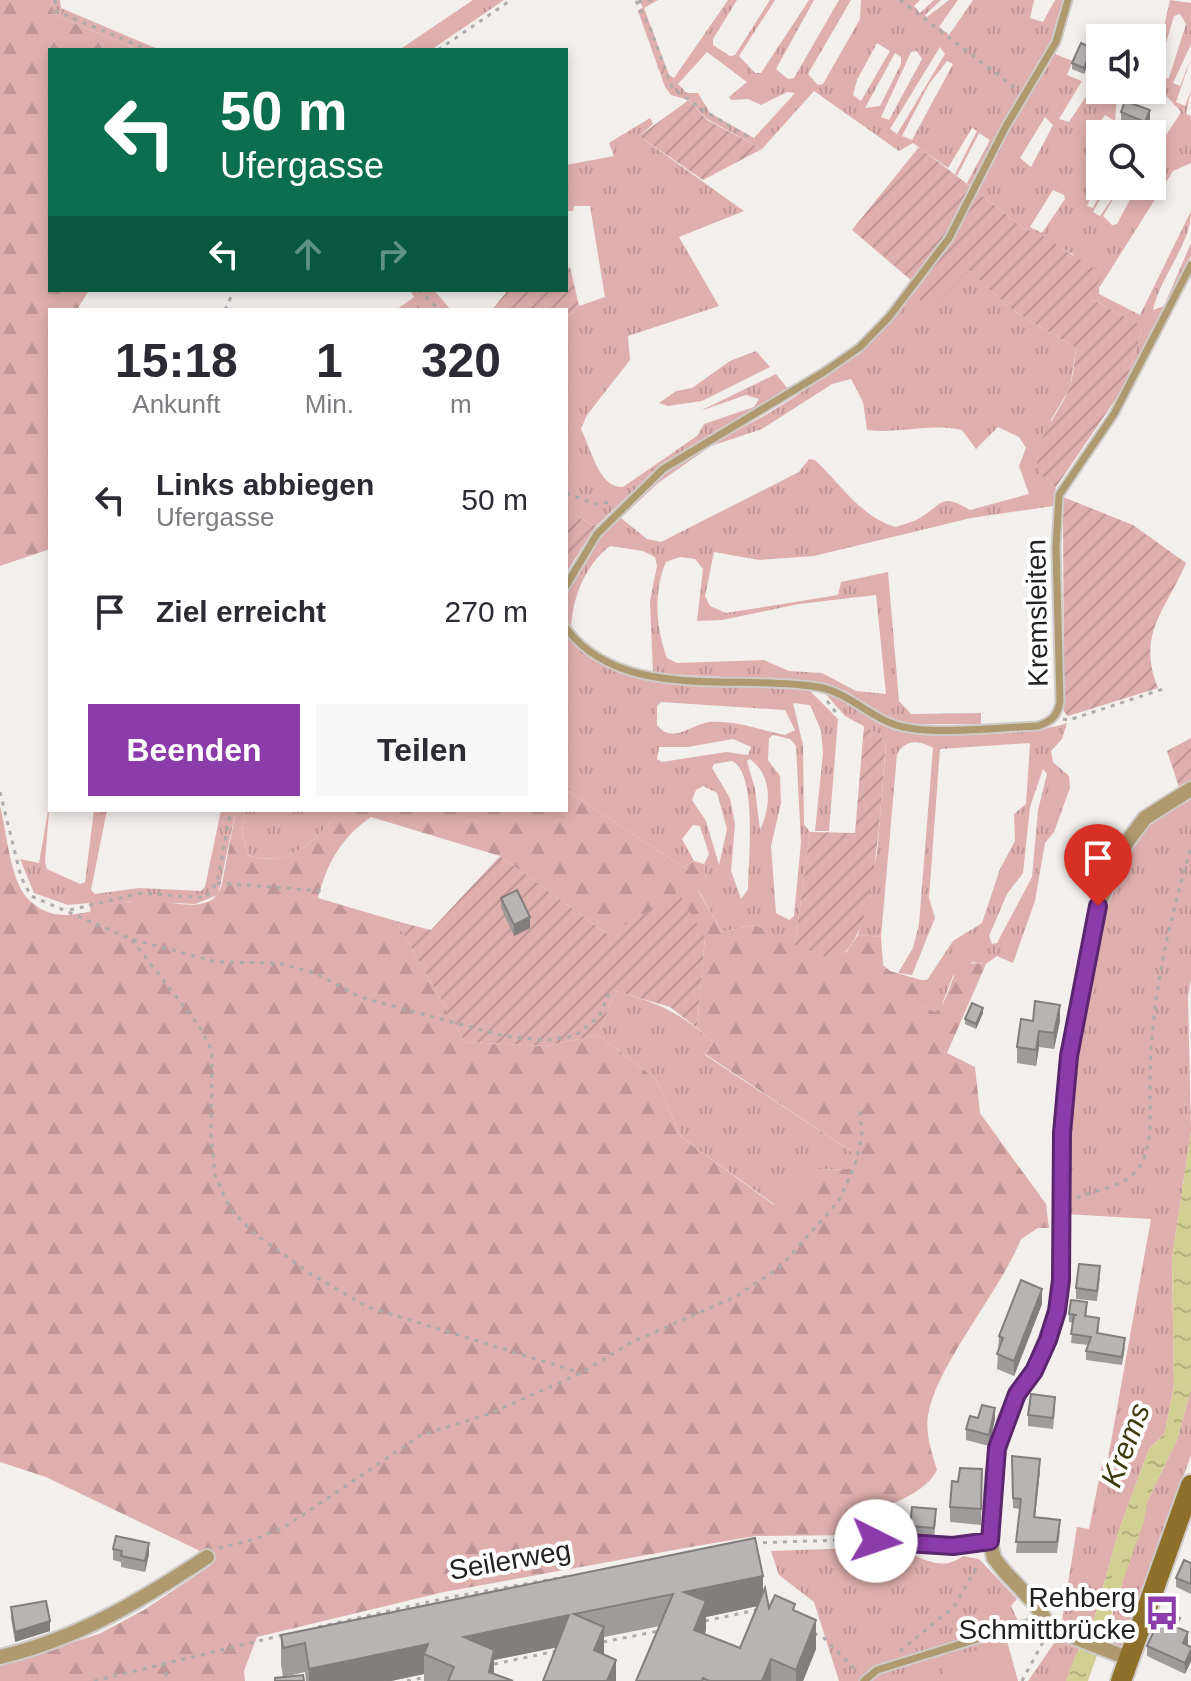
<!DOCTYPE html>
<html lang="de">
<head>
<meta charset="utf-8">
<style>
  body { margin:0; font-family:Helvetica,sans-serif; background:#f7f7f7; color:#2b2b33; height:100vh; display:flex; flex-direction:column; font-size:30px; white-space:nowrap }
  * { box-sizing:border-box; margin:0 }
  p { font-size:26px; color:#7c7c81 }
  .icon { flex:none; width:44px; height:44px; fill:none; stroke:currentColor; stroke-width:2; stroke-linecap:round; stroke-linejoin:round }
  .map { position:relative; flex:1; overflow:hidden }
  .details { position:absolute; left:48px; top:308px; width:520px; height:504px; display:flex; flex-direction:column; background:#fff; border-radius:0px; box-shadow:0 4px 12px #0003 }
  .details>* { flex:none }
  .top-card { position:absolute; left:48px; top:48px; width:520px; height:244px; border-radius:0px; box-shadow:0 4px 12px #0003; background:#0b6e4f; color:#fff; overflow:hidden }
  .controls { position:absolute; left:1086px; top:24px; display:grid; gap:16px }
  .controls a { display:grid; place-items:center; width:80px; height:80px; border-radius:0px; background:#fff; box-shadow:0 4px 12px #0003; font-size:40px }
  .pin { position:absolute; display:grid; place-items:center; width:68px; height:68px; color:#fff; margin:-82px -34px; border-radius:50% 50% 50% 0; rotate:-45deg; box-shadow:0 0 8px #0007 }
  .pin .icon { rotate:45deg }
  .me { position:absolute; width:88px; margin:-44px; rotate:94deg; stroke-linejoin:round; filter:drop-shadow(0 0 6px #0008) }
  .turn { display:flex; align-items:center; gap:28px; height:168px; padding:0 40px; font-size:36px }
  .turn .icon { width:104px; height:104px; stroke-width:2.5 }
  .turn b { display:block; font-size:56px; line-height:68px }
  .lanes { display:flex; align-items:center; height:76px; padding:0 40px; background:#0003; justify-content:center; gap:40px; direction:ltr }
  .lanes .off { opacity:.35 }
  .eta { display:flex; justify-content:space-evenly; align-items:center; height:136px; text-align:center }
  .eta b { font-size:48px; font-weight:600; line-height:56px }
  .primary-button { display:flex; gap:16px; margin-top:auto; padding:16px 40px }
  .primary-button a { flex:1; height:92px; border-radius:0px; background:#8c3baa; color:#fff; font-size:32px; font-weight:600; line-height:92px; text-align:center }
  .primary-button a+a { background:#f7f7f7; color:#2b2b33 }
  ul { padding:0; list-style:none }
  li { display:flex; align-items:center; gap:24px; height:112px; padding:0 40px }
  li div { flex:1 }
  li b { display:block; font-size:30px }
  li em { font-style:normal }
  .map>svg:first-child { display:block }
</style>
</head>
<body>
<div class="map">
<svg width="1191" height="1681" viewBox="0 0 1191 1681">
  <defs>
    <pattern id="grass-tufts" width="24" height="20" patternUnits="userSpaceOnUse" patternTransform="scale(2)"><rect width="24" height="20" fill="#dfafad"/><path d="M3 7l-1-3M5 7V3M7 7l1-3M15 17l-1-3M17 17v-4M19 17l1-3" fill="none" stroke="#bf9695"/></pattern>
    <pattern id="forest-firs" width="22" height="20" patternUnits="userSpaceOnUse" patternTransform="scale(2)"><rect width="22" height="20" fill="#dfafad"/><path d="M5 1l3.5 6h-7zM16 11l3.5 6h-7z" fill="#bf9695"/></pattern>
    <pattern id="garden-furrows" width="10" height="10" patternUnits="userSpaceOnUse" patternTransform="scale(2)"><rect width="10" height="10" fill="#dfafad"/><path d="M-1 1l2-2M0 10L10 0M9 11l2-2" fill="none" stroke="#bf9695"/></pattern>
    <pattern id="water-ripples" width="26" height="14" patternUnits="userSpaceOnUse" patternTransform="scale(2)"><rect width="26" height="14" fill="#d1cf92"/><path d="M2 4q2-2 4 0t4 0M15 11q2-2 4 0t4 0" fill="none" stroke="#b3b17e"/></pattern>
  </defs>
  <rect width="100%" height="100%" fill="#f3efed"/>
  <!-- grass -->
  <g fill="url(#grass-tufts)" fill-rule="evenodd">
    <path d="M51 0H60L61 8 160 50H138L53 14Z"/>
    <path d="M473 0H504L431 50H399Z"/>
    <path d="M638 0H658L644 8 669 75 674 78 728 0H737L713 39V45L730 56 735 55 770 0H775L739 56 755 73H761L809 0H814L776 69 788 79 794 78 839 0H851L808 74 818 85 823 84 860 19 861 0H920L914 6 920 13 934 0H941L925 15 927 17 949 0H958L939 27 949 35 973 0H1034L1030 18 1043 22 1055 0H1063L1052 41 1019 94 971 187 967 183 990 140 979 133 957 176 955 174 977 131 972 128 948 168 913 143 899 151 814 91 762 149 707 119 689 100 671 95 665 87 638 11 643 7ZM877 43 890 51 861 101 853 95 857 80ZM940 47 945 54 897 134 890 129ZM917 51 922 59 889 120 881 117 911 52ZM707 52 747 82 729 97 731 100 748 99 761 105 787 92 795 93 754 138 710 113 698 93H687L678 84ZM895 53 901 57V64L880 106 865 108ZM947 61 953 64 912 140 902 136 929 84Z"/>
    <path d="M1170 0 1191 3V44L1173 83 1180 86 1191 58 1176 102 1185 106 1191 90 1186 114 1191 116V163L1173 171 1099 288V294L1140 315 1191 211C1191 245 1160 276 1153 310L1164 306 1191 243V256L1124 387 1142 330 1139 325 1093 300 1073 254 1024 229 978 192 1008 129 1055 54 1073 61 1067 75 1082 81 1059 119 1069 122 1093 86 1117 96 1115 121 1105 115 1086 141 1100 152V177L1087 206 1093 208 1104 186H1108L1093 212 1100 216 1121 186 1103 216 1112 225 1117 224 1137 186H1152V167L1159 154 1152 140H1163L1181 112 1152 80ZM1180 14 1186 24 1169 78 1164 79 1158 70 1174 16ZM1045 117 1053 125 1031 167 1020 158ZM1053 190 1064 195 1065 199 1042 233 1030 227Z"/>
    <path d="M650 118 653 124 639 136 744 211 679 237 719 306 628 336 630 360 587 415 581 429C591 448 599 489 623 487L697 436 704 424 754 407 759 399 746 395 700 411 776 374 788 389 660 466 596 526 566 511V318L579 306 605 297 590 206H574L573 211H566V165L614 156 609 143Z"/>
    <path d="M969 269 1012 310 1076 348 1070 388 1051 420 1049 483 1056 487 1053 506 971 518 814 556 759 560 714 552 705 596 710 606 726 613 838 595 841 582 888 572 899 701 911 714 981 713V724H908L884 715 846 691 814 682 653 673 650 601 657 566 655 557 643 551 610 546C585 565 572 598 571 629 544 581 630 499 665 472 691 452 720 439 749 424 782 407 815 383 846 361 872 342 893 318 914 293L930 309ZM851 379 863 402 867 430C900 434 929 423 962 430L976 449 998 427 1019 437 1026 448 1019 466 1029 494 970 510C940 492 943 504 920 518 913 522 903 524 896 527 860 517 841 484 815 460L809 459 799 472 661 542 647 539 621 518 658 483 711 446 762 429 832 384ZM680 557 695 559 703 569 697 621 722 620 799 604 876 595 886 694 856 691 822 673 789 671 764 660 677 663 667 658C656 629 653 591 666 562Z"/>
    <path d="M410 290H434L451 310H396L414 297Z"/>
    <path d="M756 351 770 367 702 401 668 406 659 403 676 391 692 388 730 361Z"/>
    <path d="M566 635C620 698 734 684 808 689L838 719 829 831H815L823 753 821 730 810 705 793 703 803 745 804 824 810 832 795 945 754 925 722 932 699 891 706 879 704 864 709 854 700 826 693 825 682 839 694 861 683 867 566 790ZM661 702 785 710 795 730 785 735C760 730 735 720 709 722 691 724 673 745 657 725V706ZM773 735 790 739 796 746 801 842 794 916 789 920 776 913 771 846 781 803 780 776 768 760 769 738ZM733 739 751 747 748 755 726 752 662 762 657 759 659 747H688ZM750 759C773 776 771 807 760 830L755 789 747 761ZM732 761C758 773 748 863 748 889L741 899 731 871 735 824 730 798 712 768 714 764ZM703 786 717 793 727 829 719 865 706 821 692 800 696 790Z"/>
    <path d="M822 690C846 700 866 719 891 729 921 740 1038 735 1067 723L1062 739 1051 751 1053 762 1069 776 1070 788 1054 832 1045 843 1035 901 1013 963 997 956 986 964 972 962 953 976 941 1007 935 1012 921 1005V980H927L953 941 982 923 1000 869 1015 841 1014 814 1026 804 1030 743 940 749 929 898 935 918 912 975 898 973 913 948 919 924 933 748C919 740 906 739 897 754L881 937 858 935 877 853 886 744 880 735 845 716ZM1043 769 1047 774 1038 810 1032 877 997 943 992 944 989 936 1007 894 1023 873 1030 807Z"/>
    <path d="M50 799 45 862 47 869 80 884 85 882 94 810H107L91 890 95 894 139 888 201 891 205 887 221 810H236L218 895 195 904 130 901 91 913 89 903 68 905 34 893 20 859 39 863Z"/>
    <path d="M1191 799V979L1188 997 1191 1131 1172 1259 1174 1385 1165 1433 1149 1449 1119 1530 1089 1637 1061 1627 1077 1527 1089 1529 1102 1464H1107L1151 1219 1065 1214C1067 1115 1080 898 1150 825 1160 813 1177 806 1191 799Z"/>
    <path d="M245 810H342C316 839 291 869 248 855L242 832Z"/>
    <path d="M616 991C660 1004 678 1011 713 1042L705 1055 855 1154 851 1169 814 1170 775 1205 681 1137 656 1079 598 1035Z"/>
    <path d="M1191 1389V1455L1122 1649 1104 1642 1147 1502 1177 1440Z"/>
    <path d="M856 1548C869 1548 884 1547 896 1549 921 1555 938 1574 963 1556L979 1559 1017 1599 1011 1606 1018 1621 1003 1626 1018 1681H839L814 1602 779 1575 771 1551Z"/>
    <path d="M1057 1639 1080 1647 1066 1681H1028Z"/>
  </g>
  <!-- forest -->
  <g fill="url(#forest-firs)" fill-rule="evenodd">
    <path d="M0 0H51L53 14 138 50H50V290H89L77 310H50V549L0 566Z"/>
    <path d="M566 790 683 867 694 861 704 864 706 879 699 892 722 932 754 925 831 959 847 951 858 935 881 937 883 965 890 971 921 980V1005L935 1012C958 994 943 957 986 964L947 1053 975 1067 980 1113 1046 1204 1049 1228H1038L1021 1239C1000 1292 937 1364 928 1415 925 1434 932 1453 937 1470 922 1499 877 1508 849 1519V1535L755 1536 685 1548 444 1592 257 1637 244 1671 245 1681H0V1665L99 1634 144 1610 210 1566 200 1551 46 1477 0 1462V806C7 832 10 882 29 900 62 932 103 903 140 900 161 898 187 910 207 902 216 899 219 893 222 884L236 810H245L242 832 248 855C291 869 316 839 342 810H566ZM371 817 500 856 609 935 705 937 697 1028 713 1042 705 1054 855 1154 851 1169 814 1170 774 1205 681 1137 656 1079 598 1035 545 1046 465 1042 396 921 318 898C327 863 341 838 371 817Z"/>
  </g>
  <!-- garden -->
  <g fill="url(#garden-furrows)">
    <path d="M689 100 707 120 762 149 703 180 639 136Z"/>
    <path d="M919 147 971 187 945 235 912 281 852 230Z"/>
    <path d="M978 192 1024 229 1038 233 1103 274 1092 295 1093 300 1140 325 1142 330 1124 387 1056 487C1010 463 1061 416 1070 386 1074 375 1074 360 1076 348L1012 310 969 270 929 310 914 293 953 240Z"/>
    <path d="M570 267 579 306 566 318V310H492L508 290H566V270Z"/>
    <path d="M1063 497 1133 525 1186 563C1166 610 1136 634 1158 688L1068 716 1064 712Z"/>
    <path d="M566 511 596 526 566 573Z"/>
    <path d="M864 726 880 735 886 744C881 789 878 919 847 950 843 954 836 957 831 959L795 945 810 832 855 833Z"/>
    <path d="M1191 738V780L1179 787 1167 751Z"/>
    <path d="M500 856 609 935 678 892 705 937 697 1028 670 1007 616 991 598 1035 545 1046 465 1042 396 921 431 930Z"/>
  </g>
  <!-- pitch -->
  <path fill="#dfafad" d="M995 1645 1003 1674 979 1681H945L940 1660Z"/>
  <!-- water -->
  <path fill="url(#water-ripples)" d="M1191 1131V1389L1177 1440 1147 1502 1144 1521 1088 1681H1066L1075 1656 1089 1637 1119 1530 1149 1449 1165 1433 1174 1385 1172 1259Z"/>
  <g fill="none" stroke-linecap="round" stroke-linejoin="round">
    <!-- lane casing -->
    <g stroke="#cecac8" stroke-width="11">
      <g id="lane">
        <path d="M566 586 597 534 663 469 824 372 860 347 889 317 949 238 1005 128 1056 42 1068 0"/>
        <path d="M566 628C622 703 738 673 818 687 847 692 866 714 893 724 927 737 1001 727 1038 726 1052 721 1057 716 1060 702L1056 547 1059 495 1114 414 1191 265"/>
        <path d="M850 1539 953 1546 990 1541"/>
        <path d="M864 1681 877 1670 1042 1619"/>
      </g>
    </g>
    <!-- street casing -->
    <g stroke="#cecac8" stroke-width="18">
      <g id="street">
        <path d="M0 1657C77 1639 142 1600 207 1557"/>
        <path d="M1130 1659 1050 1628 1036 1605 1004 1571 994 1558 990 1541 993 1474 1005 1421 1017 1394 1034 1371 1057 1311 1061 1280 1062 1133 1069 1056 1098 906 1127 842 1145 818 1191 789"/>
      </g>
    </g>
    <!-- secondary casing -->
    <g stroke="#cecac8" stroke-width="24">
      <path id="secondary" d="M1121 1681 1191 1485"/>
    </g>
    <!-- path -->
    <g stroke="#aeabaa" stroke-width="3" stroke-dasharray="4 6" stroke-linecap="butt">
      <path d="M55 0 56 11 149 50"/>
      <path d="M900 0 1014 87"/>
      <path d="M636 1 650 28 672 87C695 106 722 122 749 137"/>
      <path d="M638 2 652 0"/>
      <path d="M438 50 511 0"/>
      <path d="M418 290 440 310"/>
      <path d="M225 310 234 290"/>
      <path d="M566 493 595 504 611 502"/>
      <path d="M827 701 838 715"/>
      <path d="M1063 719 1069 720 1166 688"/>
      <path d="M0 792 21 877 31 896 131 939 217 962 277 963 315 973 360 997 504 1036 545 1040 575 1036 599 1017 609 993"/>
      <path d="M217 883 322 891"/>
      <path d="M70 910 142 893 205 898 217 883 231 810"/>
      <path d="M132 940 199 1026 212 1051 211 1135 215 1175 230 1209 255 1234 311 1274 368 1307 581 1373"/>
      <path d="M1077 1198C1096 1190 1125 1186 1137 1170 1153 1149 1150 1117 1150 1093 1149 1008 1167 928 1191 848"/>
      <path d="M753 1543 838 1540"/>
      <path d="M219 1548 256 1539 288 1525 421 1435 489 1414 581 1373 632 1342 735 1297 780 1267 838 1202 854 1168 862 1137 860 1109"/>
      <path d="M705 1621 756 1610"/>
      <path d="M318 1627 446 1598 569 1576"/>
      <path d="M814 1633 824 1638 859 1673"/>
      <path d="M603 1642 659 1631"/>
      <path d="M900 1651 954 1607 979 1563"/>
      <path d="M162 1663 168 1681"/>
      <path d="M494 1664 557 1651"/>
      <path d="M94 1681 283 1635"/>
      <path d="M407 1681 427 1677"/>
      <path d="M1022 1681 1043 1642"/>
    </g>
    <!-- lane -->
    <use href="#lane" stroke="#af9a70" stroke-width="7"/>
    <!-- street -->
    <use href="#street" stroke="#af9a70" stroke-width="14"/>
    <!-- secondary -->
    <use href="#secondary" stroke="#8f702a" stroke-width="20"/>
  </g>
  <!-- wall -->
  <g fill="#9e9b9a" fill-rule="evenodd">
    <path d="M1092 54 1084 74 1072 69V63Z"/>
    <path d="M1121 112 1150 121 1145 132 1121 123Z"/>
    <path d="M501 898 530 928 514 936 501 908Z"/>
    <path d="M983 1013 976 1029 965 1024V1019Z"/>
    <path d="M1033 1021H1060L1054 1049 1039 1047 1036 1066 1017 1063V1047Z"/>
    <path d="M1100 1277 1097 1301 1076 1299V1288Z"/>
    <path d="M1042 1304 1014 1376 997 1369 999 1336Z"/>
    <path d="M1087 1311 1086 1316 1099 1327 1098 1334 1125 1347 1122 1365 1086 1360V1351L1088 1345 1071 1343 1073 1323 1069 1322V1314Z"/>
    <path d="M1055 1408 1053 1429 1028 1426V1415Z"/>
    <path d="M978 1418 995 1419 989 1446 966 1440V1429Z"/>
    <path d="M1012 1456 1040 1470 1035 1517 1060 1531 1057 1553H1016L1020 1509 1013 1508Z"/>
    <path d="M982 1485 981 1525 950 1522V1507Z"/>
    <path d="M936 1519 934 1538 910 1537V1526Z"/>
    <path d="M755 1538 763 1593 769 1608 816 1649 803 1681H636L660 1626 604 1637V1655L616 1681 557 1647 494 1660V1674L513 1681H424V1674L391 1681H306L305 1672 283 1677 281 1664V1635ZM757 1606 740 1648 705 1634 706 1630V1617Z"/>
    <path d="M113 1549 149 1554 145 1572 121 1567V1562L113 1560Z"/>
    <path d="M1191 1563V1594L1176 1587V1578Z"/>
    <path d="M11 1607 50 1631 15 1642 11 1618Z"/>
    <path d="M1180 1629 1188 1643 1187 1645 1191 1647V1661L1185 1674 1147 1656V1646Z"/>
  </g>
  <!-- shaded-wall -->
  <g fill="#817e7d">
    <path d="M1092 48V54L1084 74V68Z"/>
    <path d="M1150 110V121L1145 132V122Z"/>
    <path d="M530 917V928L514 936V925Z"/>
    <path d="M1060 1005V1021L1054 1049V1033Z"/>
    <path d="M983 1008V1013L976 1029V1024Z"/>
    <path d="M1039 1031V1047L1036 1066V1050Z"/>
    <path d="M1042 1289V1304L1014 1376V1361Z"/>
    <path d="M995 1408V1419L989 1446V1435Z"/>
    <path d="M1040 1459V1470L1034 1528V1517Z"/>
    <path d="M149 1543V1554L145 1572V1561Z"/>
    <path d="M763 1576V1605L706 1617V1630L694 1659 684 1592Z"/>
    <path d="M569 1615V1645L494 1660V1679L464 1637Z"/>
    <path d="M816 1620V1649L803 1681H796V1670Z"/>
    <path d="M50 1621V1631L15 1642V1632Z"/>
    <path d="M604 1627V1656L594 1650Z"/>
    <path d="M1188 1632V1643L1183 1654V1643Z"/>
    <path d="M428 1644 424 1654V1674L391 1681H309V1669Z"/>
    <path d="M1191 1650V1661L1185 1674V1663Z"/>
    <path d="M771 1659V1681H762Z"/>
    <path d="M616 1660V1681H607Z"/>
  </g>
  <!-- building -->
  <g fill="#b8b4b3" stroke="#817e7d" stroke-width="2">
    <path d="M1081 43 1092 48 1084 68 1072 63Z"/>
    <path d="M1125 101 1150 110 1145 122 1121 112Z"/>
    <path d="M517 890 530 917 514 925 501 898Z"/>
    <path d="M1035 1001 1060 1005 1054 1033 1039 1031 1036 1050 1017 1047 1021 1019 1033 1021Z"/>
    <path d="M972 1003 983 1008 976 1024 965 1019Z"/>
    <path d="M1079 1264 1100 1266 1097 1291 1076 1288Z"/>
    <path d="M1021 1280 1042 1289 1014 1361 997 1354 1003 1338 999 1336Z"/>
    <path d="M1071 1300 1087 1302 1085 1316 1099 1318 1097 1333 1125 1338 1122 1357 1086 1351 1091 1337 1071 1334 1074 1315H1077L1069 1314Z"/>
    <path d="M1031 1394 1055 1397 1053 1418 1028 1415Z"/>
    <path d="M982 1405 995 1408 989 1435 966 1429 970 1416 978 1418Z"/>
    <path d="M1012 1456 1040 1459 1034 1517 1060 1520 1057 1542H1016L1021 1499 1013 1498Z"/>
    <path d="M960 1468 982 1469 981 1509 950 1507 952 1481 958 1482Z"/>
    <path d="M912 1507 936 1509 934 1528 910 1526Z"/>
    <path d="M116 1536 149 1543 145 1561 121 1556 122 1551 113 1549Z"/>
    <path d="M755 1538 763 1576 684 1592 706 1601 694 1630 740 1648 765 1588 769 1608 775 1595 795 1604 793 1610 816 1620 796 1670 771 1659 762 1681H709L703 1678 702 1681H636L673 1594 574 1614 604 1627 594 1650 616 1660 607 1681H543L569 1615 464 1637 494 1650 489 1672 513 1681H448L454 1667 424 1654 428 1644 309 1669 305 1643 283 1648 281 1635Z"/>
    <path d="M1184 1560 1191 1563V1584L1176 1578Z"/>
    <path d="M46 1601 50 1621 15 1632 11 1607Z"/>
    <path d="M1163 1611 1180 1618 1176 1627 1188 1632 1183 1643 1191 1647V1650L1185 1663 1147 1646Z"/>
    <path d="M303 1675 304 1681H275V1678Z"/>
  </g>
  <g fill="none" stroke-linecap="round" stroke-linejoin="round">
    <!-- route casing -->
    <g stroke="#5b266e" stroke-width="20">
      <path id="route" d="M876 1541 953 1546 990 1541 997 1448 1017 1394 1034 1371 1048 1340 1057 1311 1061 1280 1062 1133 1069 1056 1098 906"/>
    </g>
    <!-- route -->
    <use href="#route" stroke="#8c3baa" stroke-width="14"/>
  </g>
  <!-- icons -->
  <defs>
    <g id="bus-bare" transform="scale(2.76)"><path d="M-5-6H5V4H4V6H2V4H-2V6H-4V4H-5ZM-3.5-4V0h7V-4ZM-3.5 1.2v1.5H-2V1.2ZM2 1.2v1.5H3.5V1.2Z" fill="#8c3baa" stroke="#fff" stroke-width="2.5" paint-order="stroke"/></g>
  </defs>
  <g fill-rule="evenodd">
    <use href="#bus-bare" x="1162" y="1613"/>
  </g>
  <g text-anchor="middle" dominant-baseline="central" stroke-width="8" stroke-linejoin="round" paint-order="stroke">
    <!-- street labels -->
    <g font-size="28" fill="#232221" stroke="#fff">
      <text transform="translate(1037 613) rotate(-91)">Kremsleiten</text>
      <text transform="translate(510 1560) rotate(-10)">Seilerweg</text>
    </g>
    <!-- poi labels -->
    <g font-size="28" fill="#232221" stroke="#fff" text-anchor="end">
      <text x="1136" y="1597">Rehberg<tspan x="1136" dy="32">Schmittbrücke</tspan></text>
    </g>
    <!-- water labels -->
    <g font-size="30" font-style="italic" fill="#3e3b0b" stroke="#fff">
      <text transform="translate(1125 1445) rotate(-69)">Krems</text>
    </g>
  </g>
</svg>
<div class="controls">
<a><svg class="icon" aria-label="sound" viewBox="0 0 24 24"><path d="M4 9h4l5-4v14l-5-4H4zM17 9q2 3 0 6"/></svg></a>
<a><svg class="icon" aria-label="search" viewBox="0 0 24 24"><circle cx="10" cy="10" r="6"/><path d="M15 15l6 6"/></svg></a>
</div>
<div class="pin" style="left:1098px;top:906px;background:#d93025"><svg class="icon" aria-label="arrive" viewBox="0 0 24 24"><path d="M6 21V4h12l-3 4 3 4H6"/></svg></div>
<svg class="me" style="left:876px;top:1541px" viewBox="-20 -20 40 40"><circle r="19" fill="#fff"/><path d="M0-13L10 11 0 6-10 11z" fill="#8c3baa"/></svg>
<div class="top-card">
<div class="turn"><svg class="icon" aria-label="left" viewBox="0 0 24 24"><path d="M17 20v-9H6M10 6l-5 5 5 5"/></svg><div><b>50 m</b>Ufergasse</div></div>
<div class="lanes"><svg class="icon" aria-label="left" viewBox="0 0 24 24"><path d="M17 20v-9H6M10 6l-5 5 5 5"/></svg><svg class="icon off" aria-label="ahead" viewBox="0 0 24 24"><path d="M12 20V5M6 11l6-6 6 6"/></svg><svg class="icon off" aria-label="right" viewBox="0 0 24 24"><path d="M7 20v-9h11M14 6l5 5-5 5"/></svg></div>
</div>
<section class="details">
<div class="eta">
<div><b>15:18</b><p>Ankunft</p></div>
<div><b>1</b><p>Min.</p></div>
<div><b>320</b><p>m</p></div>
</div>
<ul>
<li><svg class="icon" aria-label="left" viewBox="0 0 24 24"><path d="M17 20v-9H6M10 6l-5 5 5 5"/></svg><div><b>Links abbiegen</b><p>Ufergasse</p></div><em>50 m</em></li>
<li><svg class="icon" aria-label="arrive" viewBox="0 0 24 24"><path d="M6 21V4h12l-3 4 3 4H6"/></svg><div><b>Ziel erreicht</b></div><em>270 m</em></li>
</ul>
<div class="primary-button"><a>Beenden</a><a>Teilen</a></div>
</section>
</div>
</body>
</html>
